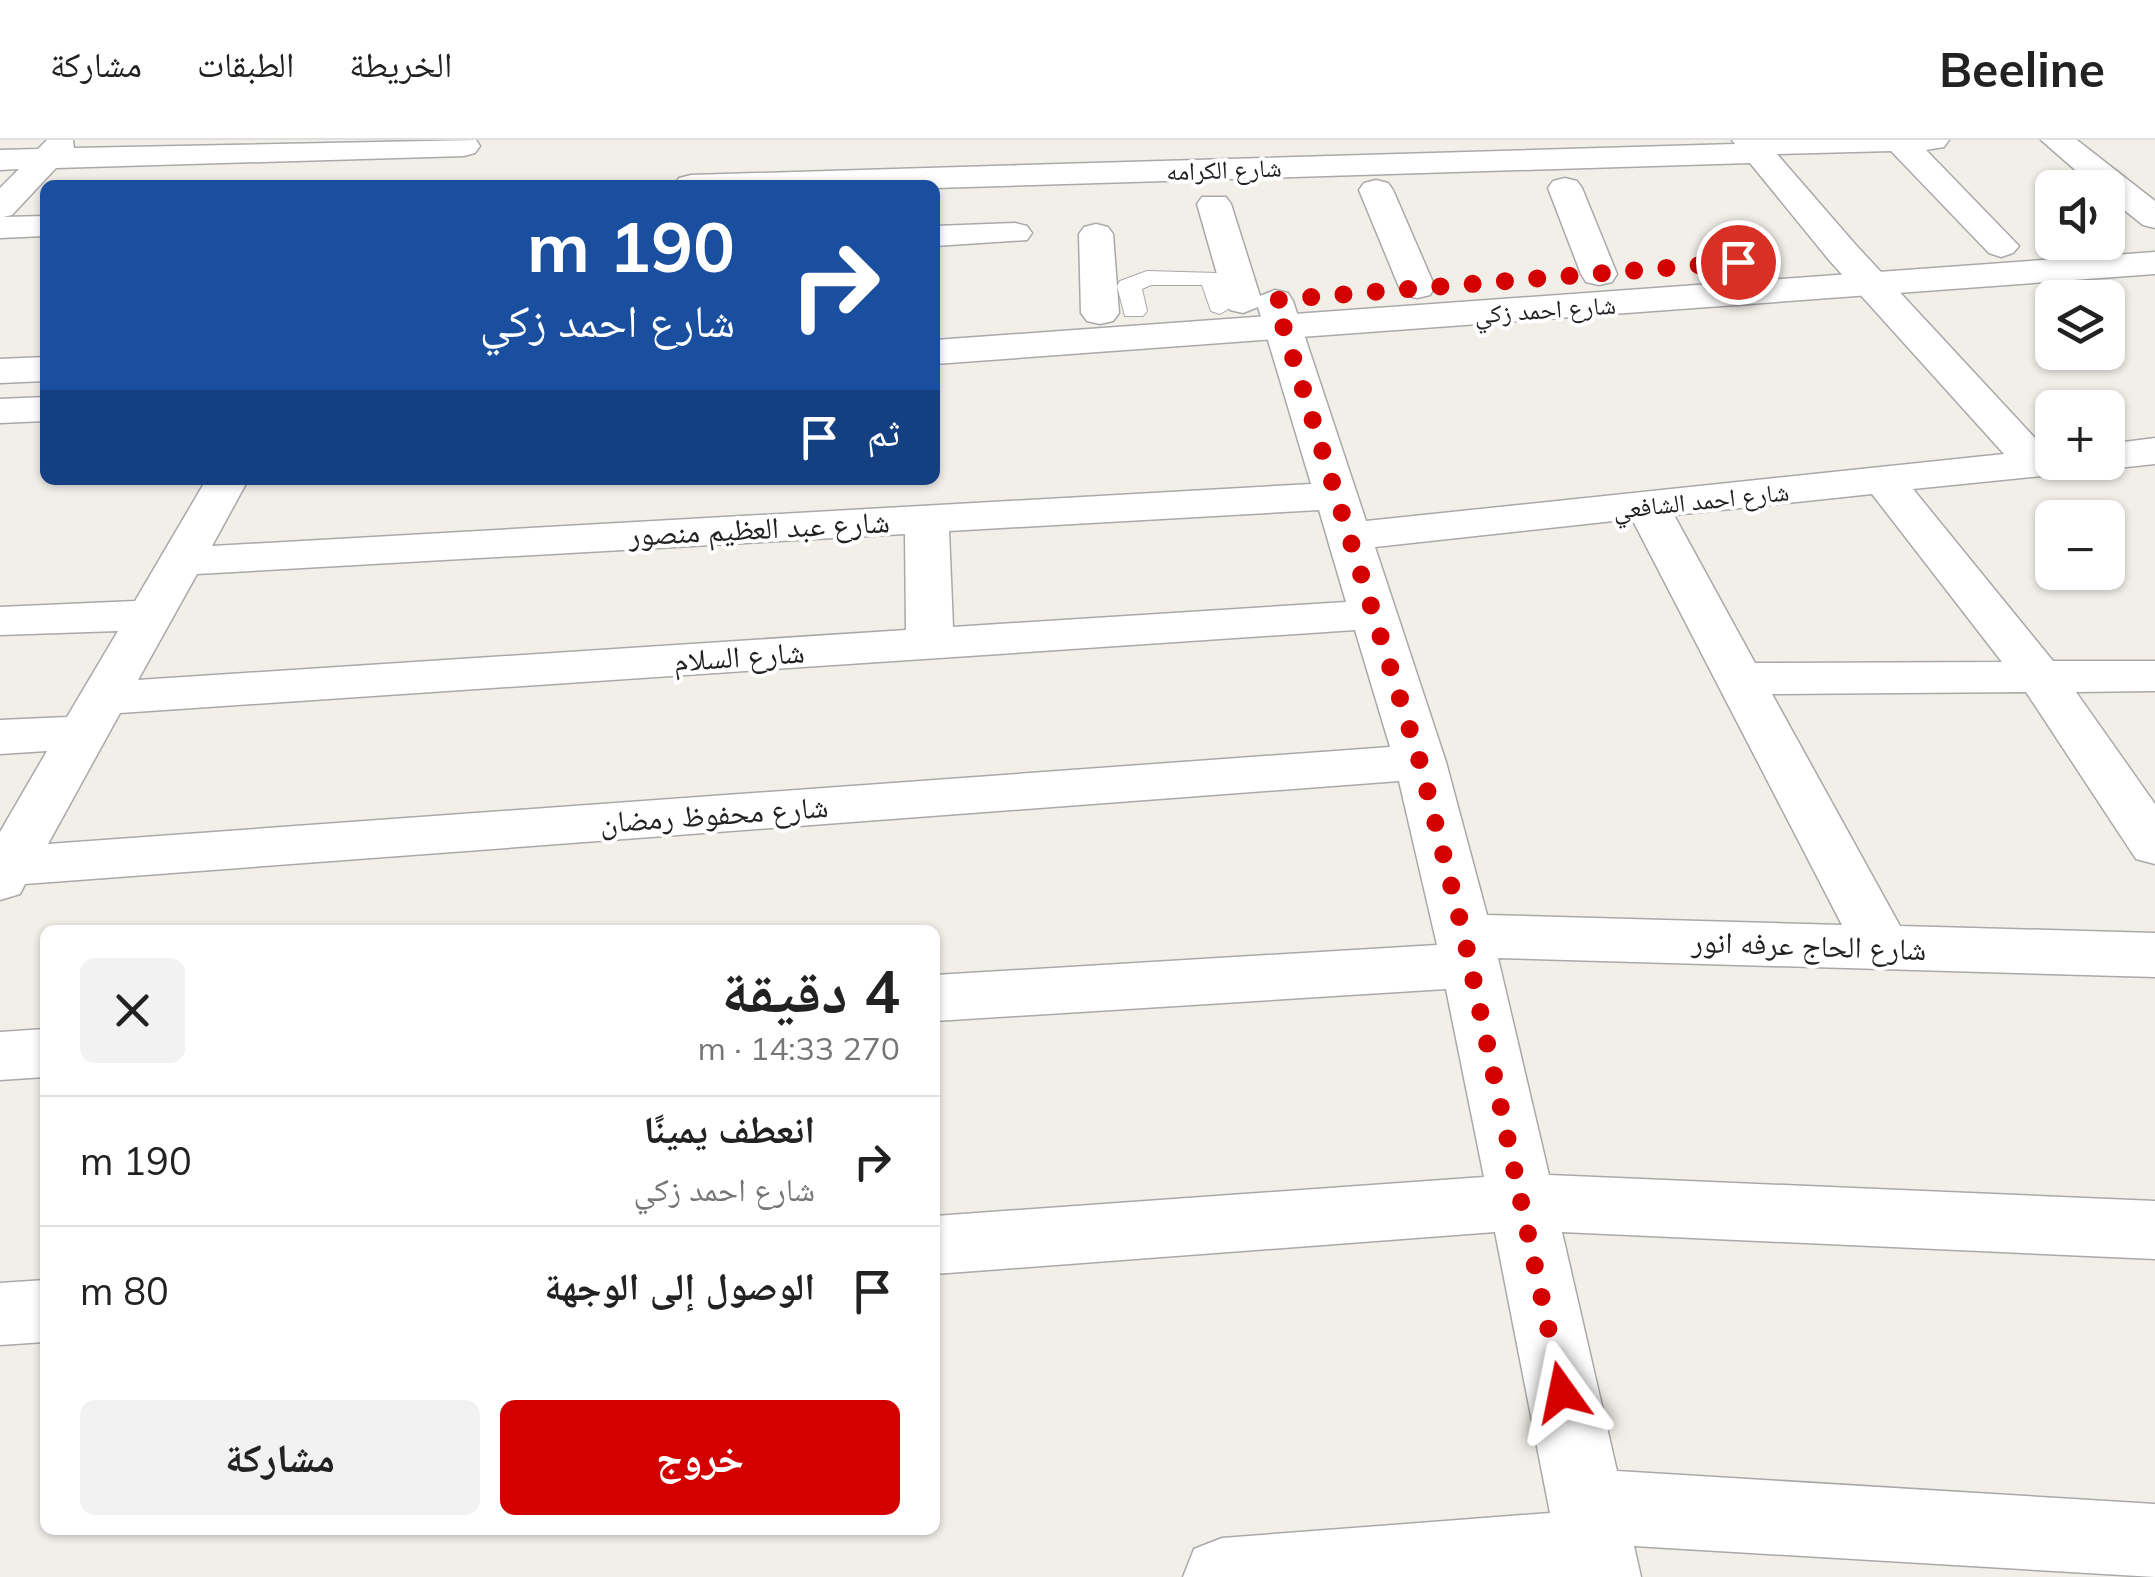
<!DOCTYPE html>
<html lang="ar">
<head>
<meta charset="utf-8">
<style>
  body { margin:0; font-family:Mulish,"Noto Naskh Arabic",sans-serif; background:#f2f2f2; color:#222; direction:rtl; height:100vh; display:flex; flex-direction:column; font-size:38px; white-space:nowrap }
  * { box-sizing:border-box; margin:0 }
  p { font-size:32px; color:#767676 }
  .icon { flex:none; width:55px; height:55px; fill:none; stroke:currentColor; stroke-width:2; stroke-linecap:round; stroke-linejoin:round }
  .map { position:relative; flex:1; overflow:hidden; direction:ltr }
  .drawer { position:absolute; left:40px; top:785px; width:900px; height:610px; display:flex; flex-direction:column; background:#fff; border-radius:15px; box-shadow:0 2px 8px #0004; direction:rtl }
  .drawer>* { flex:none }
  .top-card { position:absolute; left:40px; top:40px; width:900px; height:305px; border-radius:15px; box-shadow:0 2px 8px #0004; direction:rtl; background:#1a4fa0; color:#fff; overflow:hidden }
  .tools { position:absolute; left:2035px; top:30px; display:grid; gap:20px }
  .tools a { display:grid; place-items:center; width:90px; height:90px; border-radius:15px; background:#fff; box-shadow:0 2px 8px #0004; font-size:50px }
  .pin { position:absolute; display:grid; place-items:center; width:85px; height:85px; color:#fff; margin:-42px; border:5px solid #fff; border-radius:50%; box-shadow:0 2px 10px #0007 }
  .me { position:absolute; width:110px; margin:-55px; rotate:348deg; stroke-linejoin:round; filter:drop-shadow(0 0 8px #0008) }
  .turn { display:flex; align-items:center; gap:35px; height:210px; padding:0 40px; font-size:45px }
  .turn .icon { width:130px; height:130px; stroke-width:2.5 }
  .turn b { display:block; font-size:70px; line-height:85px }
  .then { display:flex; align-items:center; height:95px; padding:0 40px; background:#0003; gap:20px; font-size:38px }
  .round { display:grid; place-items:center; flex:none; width:105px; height:105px; border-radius:15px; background:#f2f2f2 }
  .summary { display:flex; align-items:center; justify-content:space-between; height:170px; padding:0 40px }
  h1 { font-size:60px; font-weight:700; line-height:75px }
  .action { display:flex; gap:20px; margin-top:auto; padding:20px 40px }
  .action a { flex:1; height:115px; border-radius:15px; background:#d40000; color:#fff; font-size:40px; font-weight:700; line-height:115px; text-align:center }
  .action a+a { background:#f2f2f2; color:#222 }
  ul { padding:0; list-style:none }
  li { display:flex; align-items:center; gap:30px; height:130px; padding:0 40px; border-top:2px solid #e0e0e0 }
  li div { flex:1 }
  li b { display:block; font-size:38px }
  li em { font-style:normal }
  header { display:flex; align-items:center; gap:60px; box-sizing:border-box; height:140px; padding:0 50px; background:#fff; border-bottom:2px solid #e0e0e0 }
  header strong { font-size:48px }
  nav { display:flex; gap:55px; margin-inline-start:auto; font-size:35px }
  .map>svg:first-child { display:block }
</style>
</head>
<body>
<header>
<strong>Beeline</strong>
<nav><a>الخريطة</a><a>الطبقات</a><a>مشاركة</a></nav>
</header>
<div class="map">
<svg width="2155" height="1437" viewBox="0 0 2155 1437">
  <rect width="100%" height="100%" fill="#f2efe9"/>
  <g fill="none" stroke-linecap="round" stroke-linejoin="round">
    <!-- service casing -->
    <g stroke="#a9a9a9" stroke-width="2">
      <path id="service" d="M1147 131 1217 133 1228 144 1233 166 1220 174 1211 171 1202 145H1151L1142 149 1147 171 1143 176H1125L1117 146 1120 141Z"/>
    </g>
    <!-- minor casing -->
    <g stroke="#a9a9a9" stroke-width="3">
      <g id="minor">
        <path d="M47 0H73L74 8 476 0 480 6 475 13 464 16 56 28 12 75 3 77 45 76V96L0 98V48L19 29 0 30V10L38 9Z"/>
        <path d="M1732 0H1949L1944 7 1926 10 2019 106 2013 113 2001 117 1989 113 1891 11 1777 14 1855 104 2046 310 2052 309V322H2073L2067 331 2052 335 1913 349 2053 521H2155V551L2076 552 2155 664V724L2136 719 2026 552 1772 554 1900 786 2155 793V837L1498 818 1549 1035 2155 1061V1119L1562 1092 1617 1331 2155 1364V1437L1634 1406 1641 1437H1183L1194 1409 1222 1398 1550 1373 1495 1092 935 1134V1076L1484 1037 1446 849 935 881V835L1437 805 1399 641 25 744 20 754 0 760V692L47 611 0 614V580L67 577 118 491 0 495V467L135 461 206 340H248L212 406 1311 344 1258 167 1243 173 1230 170 1225 162 1197 64 1202 57H1226L1231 64 1260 156 1275 150 1288 153 1293 161 1366 381 2004 314 1829 120 1750 23 935 48 674 45 679 38 691 35 1735 4ZM1872 354 2002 522 1755 523 1674 375ZM1319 370 1346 462 953 487 949 391ZM1632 379 1842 785 1487 775 1446 622 1375 407ZM905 394 906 490 138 540 197 434ZM1355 490 1390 607 48 704 120 573Z"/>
        <path d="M2041 0H2077L2155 61V88L2143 85 2108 57V48H2096Z"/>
        <path d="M1565 38 1577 41 1582 48 1617 134 1612 142 1599 145 1586 142 1581 134 1548 48 1553 41Z"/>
        <path d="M1376 40 1388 43 1393 50 1435 147 1430 155 1417 158 1404 155 1399 147 1359 50 1364 43Z"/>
        <path d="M1015 83 1027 86 1032 93 1027 100 935 106V86Z"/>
        <path d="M1096 84 1108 87 1113 94 1119 173 1113 181 1100 184 1087 181 1081 173 1079 94 1084 87Z"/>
        <path d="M2155 298V324L2108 329 2091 322H2108V304Z"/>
        <path d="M45 889V937L0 940V892Z"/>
        <path d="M45 1140V1202L0 1205V1143Z"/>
      </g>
    </g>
    <!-- tertiary casing -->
    <g stroke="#a9a9a9" stroke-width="3">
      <g id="tertiary">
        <path d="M2155 112V134L935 224V200Z"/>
        <path d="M45 217V241L0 243V219Z"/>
        <path d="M45 257V281L0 283V259Z"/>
      </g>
    </g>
    <!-- service -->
    <use href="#service" fill="#fff" fill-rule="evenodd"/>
    <!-- minor -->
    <use href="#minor" fill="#fff" fill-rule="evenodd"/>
    <!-- tertiary -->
    <use href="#tertiary" fill="#fff" fill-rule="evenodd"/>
  </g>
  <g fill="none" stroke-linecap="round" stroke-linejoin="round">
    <!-- route -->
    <path stroke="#d40000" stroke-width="18" stroke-dasharray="0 32.4" d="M1562 1252 1464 796 1420 622 1275 160 1738 122"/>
  </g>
  <g text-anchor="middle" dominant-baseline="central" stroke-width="8" stroke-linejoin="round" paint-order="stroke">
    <!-- far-street labels -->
    <g font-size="25" fill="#222" stroke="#fff">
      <text transform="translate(1224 29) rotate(-2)">شارع الكرامه</text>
      <text transform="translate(1545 169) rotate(-4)">شارع احمد زكي</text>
      <text transform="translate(1701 360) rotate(-6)">شارع احمد الشافعي</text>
    </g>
    <!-- street labels -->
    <g font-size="30" fill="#222" stroke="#fff">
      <text transform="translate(759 388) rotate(-3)">شارع عبد العظيم منصور</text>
      <text transform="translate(739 516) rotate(-4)">شارع السلام</text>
      <text transform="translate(714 674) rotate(-4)">شارع محفوظ رمضان</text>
      <text transform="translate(1809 805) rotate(2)">شارع الحاج عرفه انور</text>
    </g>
  </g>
</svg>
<div class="tools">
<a><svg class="icon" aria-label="sound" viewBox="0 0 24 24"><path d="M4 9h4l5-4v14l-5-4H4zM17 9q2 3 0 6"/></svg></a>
<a><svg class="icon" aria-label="layers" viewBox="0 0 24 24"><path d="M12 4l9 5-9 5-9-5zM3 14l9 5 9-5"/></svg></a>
<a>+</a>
<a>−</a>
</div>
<div class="pin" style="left:1738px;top:122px;background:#d93025"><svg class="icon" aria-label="arrive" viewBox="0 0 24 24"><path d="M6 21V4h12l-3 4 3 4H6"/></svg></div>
<svg class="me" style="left:1562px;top:1252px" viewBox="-20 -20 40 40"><path d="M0-17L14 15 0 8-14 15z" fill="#d40000" stroke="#fff" stroke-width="4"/></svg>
<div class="top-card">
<div class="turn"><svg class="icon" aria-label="right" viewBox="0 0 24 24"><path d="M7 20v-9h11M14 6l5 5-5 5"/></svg><div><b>190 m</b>شارع احمد زكي</div></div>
<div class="then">ثم<svg class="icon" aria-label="arrive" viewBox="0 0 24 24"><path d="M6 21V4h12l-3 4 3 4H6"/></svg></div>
</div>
<section class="drawer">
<div class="summary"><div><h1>4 دقيقة</h1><p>270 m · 14:33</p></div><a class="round"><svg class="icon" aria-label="close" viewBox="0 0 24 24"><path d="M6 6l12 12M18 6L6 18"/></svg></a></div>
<ul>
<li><svg class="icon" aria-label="right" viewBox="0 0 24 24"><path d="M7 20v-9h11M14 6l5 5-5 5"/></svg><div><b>انعطف يمينًا</b><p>شارع احمد زكي</p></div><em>190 m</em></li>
<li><svg class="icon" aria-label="arrive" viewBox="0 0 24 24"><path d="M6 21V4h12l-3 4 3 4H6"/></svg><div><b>الوصول إلى الوجهة</b></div><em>80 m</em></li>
</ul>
<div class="action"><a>خروج</a><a>مشاركة</a></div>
</section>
</div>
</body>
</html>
